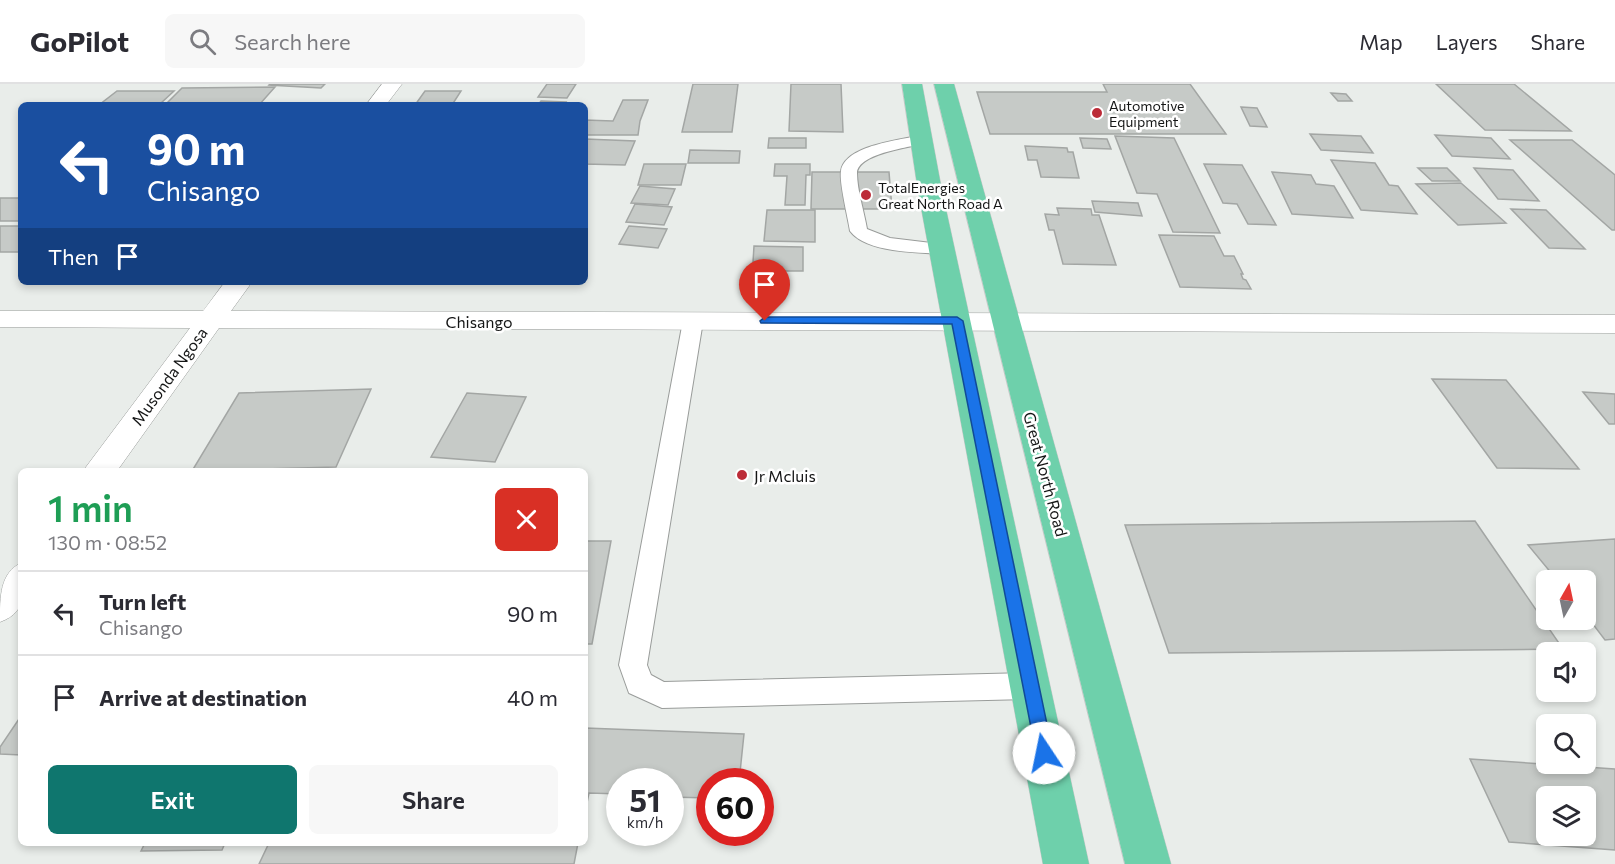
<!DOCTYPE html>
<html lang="en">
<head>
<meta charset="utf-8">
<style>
  body { margin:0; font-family:Commissioner,sans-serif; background:#f7f7f7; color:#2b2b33; height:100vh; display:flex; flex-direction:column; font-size:22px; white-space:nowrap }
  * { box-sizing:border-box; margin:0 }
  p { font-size:20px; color:#7c7c81 }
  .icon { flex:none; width:33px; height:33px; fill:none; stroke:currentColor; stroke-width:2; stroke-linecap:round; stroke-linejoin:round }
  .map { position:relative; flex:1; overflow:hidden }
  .sheet { position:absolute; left:18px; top:384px; width:570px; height:378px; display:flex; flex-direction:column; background:#fff; border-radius:9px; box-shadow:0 3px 9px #0003 }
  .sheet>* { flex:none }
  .hud { position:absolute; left:18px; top:18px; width:570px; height:183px; border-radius:9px; box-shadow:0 3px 9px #0003; background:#1a4fa0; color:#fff; overflow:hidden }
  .needle { width:39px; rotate:9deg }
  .buttons { position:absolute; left:1536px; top:486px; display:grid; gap:12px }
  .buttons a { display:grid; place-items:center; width:60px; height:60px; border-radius:9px; background:#fff; box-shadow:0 3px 9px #0003; font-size:30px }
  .speed { position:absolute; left:606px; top:684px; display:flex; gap:12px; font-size:30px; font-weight:700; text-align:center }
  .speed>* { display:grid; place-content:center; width:78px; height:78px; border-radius:50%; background:#fff; box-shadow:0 3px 9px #0003; line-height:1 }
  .speed small { font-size:15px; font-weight:400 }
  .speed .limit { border:9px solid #d22; background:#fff; color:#111 }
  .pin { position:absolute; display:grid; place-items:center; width:51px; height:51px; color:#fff; margin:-62px -26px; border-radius:50% 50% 50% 0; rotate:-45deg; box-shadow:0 0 6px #0007 }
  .pin .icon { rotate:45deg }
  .me { position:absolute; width:66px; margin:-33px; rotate:349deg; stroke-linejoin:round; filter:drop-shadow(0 0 4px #0008) }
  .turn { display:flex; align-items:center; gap:21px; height:126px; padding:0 30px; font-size:27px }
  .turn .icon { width:78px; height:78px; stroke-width:2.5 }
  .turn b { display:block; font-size:42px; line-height:51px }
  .then { display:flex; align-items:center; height:57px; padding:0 30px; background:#0003; gap:12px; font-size:22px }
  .round { display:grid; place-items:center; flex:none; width:63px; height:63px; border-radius:9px; background:#f7f7f7 }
  .head { display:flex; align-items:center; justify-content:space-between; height:102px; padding:0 30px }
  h1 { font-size:36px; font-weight:600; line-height:45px; color:#1e9e55 }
  .button { display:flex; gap:12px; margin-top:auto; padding:12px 30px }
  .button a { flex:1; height:69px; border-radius:9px; background:#0f766e; color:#fff; font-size:24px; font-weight:600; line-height:69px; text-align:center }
  .button a+a { background:#f7f7f7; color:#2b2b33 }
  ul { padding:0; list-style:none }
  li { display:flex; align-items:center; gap:18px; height:84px; padding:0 30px; border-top:2px solid #e1e1e2 }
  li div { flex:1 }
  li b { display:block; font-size:22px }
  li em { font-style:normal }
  header { display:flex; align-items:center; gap:36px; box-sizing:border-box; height:84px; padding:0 30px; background:#fff; border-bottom:2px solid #e1e1e2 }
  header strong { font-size:28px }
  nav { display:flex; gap:33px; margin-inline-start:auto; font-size:21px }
  .search { width:420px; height:54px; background:#f7f7f7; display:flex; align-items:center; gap:15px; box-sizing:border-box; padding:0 21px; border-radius:9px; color:#7c7c81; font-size:22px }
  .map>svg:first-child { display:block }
</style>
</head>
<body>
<header>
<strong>GoPilot</strong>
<div class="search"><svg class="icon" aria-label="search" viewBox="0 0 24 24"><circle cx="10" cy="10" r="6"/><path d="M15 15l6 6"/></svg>Search here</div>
<nav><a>Map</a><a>Layers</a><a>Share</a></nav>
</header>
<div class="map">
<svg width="1615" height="780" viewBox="0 0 1615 780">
  <rect width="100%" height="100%" fill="#e9edea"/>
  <!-- building -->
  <g fill="#c6cac7" stroke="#a3a6a4" stroke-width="1.5" fill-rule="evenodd">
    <path d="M270 0H325L321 4 269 1Z"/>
    <path d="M547 0H576L567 14 538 13Z"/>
    <path d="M693 0H738L732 48H682Z"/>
    <path d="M791 0H841L843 48 789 47Z"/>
    <path d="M1103 0H1190L1226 50H990L977 8H1107Z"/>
    <path d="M1436 0H1514L1571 47 1485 46Z"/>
    <path d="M275 3 259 21H165L182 4Z"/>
    <path d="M117 7H174L161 19 99 21Z"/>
    <path d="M425 7H461L452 21H415Z"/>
    <path d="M1331 9 1346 10 1352 17H1338Z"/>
    <path d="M623 16H648L640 37 638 51H585V36L613 37Z"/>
    <path d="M541 17 566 18 564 21H538Z"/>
    <path d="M1241 23 1257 24 1267 43 1250 42Z"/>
    <path d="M1310 50 1361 52 1373 69 1321 66Z"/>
    <path d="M1435 51 1491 54 1510 75 1452 72Z"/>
    <path d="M1115 52 1174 54 1220 149 1173 148 1157 110 1137 109Z"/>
    <path d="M769 54H806V64H768Z"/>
    <path d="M1080 54 1107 55 1111 65 1083 64Z"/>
    <path d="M585 55 635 57 625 81 585 80Z"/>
    <path d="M1510 56H1572L1615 91V146H1612Z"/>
    <path d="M1025 62 1067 64 1068 68H1073L1079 94 1041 93 1037 76H1028Z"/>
    <path d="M690 66 740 67 739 79H688Z"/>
    <path d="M1331 76 1375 79 1389 101 1398 102 1417 130 1361 126Z"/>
    <path d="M644 80H686L681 101H638Z"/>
    <path d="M775 80H810V91H806L805 121H785L787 92H774Z"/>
    <path d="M1204 80 1242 81 1276 141 1248 140 1237 120 1223 119Z"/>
    <path d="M1418 84H1447L1460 97H1432Z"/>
    <path d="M1474 84 1513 86 1539 117 1498 115Z"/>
    <path d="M812 88H889L892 125H811Z"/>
    <path d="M1272 88 1311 91 1316 100 1334 102 1353 134 1292 130Z"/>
    <path d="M1461 99 1506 139 1458 141 1416 100Z"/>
    <path d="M640 102 675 105 668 121 631 119Z"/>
    <rect x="0" y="114" width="21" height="23"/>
    <path d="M1092 117 1138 119 1142 132 1095 128Z"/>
    <path d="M635 120 672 123 664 141 626 138Z"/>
    <path d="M1057 124 1091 125 1092 131H1099L1116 181 1063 180 1054 146H1049L1045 130 1059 131Z"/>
    <path d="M1511 125 1546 126 1585 165 1549 164Z"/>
    <path d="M767 126H815V158L764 157Z"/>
    <rect x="0" y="142" width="21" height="26"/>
    <path d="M629 142 667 145 658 164 619 160Z"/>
    <path d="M1159 151 1214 152 1224 172H1234L1243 190H1241L1243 195 1246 196 1251 205 1180 203Z"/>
    <path d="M754 162 803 163V187H765V178H753Z"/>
    <path d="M1432 295 1506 296 1579 385 1497 384Z"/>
    <path d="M371 305 336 383 192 387 239 309Z"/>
    <path d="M1583 308 1615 310V340H1609Z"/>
    <path d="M467 309 526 313 495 378 431 373Z"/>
    <path d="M1475 437 1563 565 1169 569 1125 441Z"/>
    <path d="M1615 455V555L1605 556 1586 531V496H1557L1528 461Z"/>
    <path d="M585 457H611L592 560H585Z"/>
    <path d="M21 632V671L0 670V663Z"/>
    <path d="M585 644 744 650 739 698H710V714L670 713V698H620V710L589 709 585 728Z"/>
    <path d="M1470 675 1615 685V766L1509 758ZM1546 712H1586V752H1546Z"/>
    <path d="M145 759H225L222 766 141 767Z"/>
    <path d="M269 759H578L574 780H259Z"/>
  </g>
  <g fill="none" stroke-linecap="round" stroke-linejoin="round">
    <!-- service casing -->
    <g stroke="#999c9a" stroke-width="2">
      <g id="service">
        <path d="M922 51 930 56 927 59C912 63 858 69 857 89 857 106 864 127 867 145L890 154 948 161 951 165 948 169 942 170C917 168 866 169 850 147 848 134 839 98 841 87 845 61 901 56 922 51Z"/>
        <path d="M693 231 700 233 703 237 647 581 651 591 664 598 1032 589 1042 593 1047 602 1042 611 1032 615 662 624 629 609 619 581 683 237 686 233Z"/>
      </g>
    </g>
    <!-- minor casing -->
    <g stroke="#999c9a" stroke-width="1">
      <g id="minor">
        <path d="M382 0H402L386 21H366Z"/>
        <path d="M225 198H252L231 227 1615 231V249L219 244 117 387H83L190 244 0 243V227H203Z"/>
        <path d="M21 479C21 506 30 527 0 538 0 512 0 489 21 479Z"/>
      </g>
    </g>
    <!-- primary casing -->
    <g stroke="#c7c7c7" stroke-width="1">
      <g id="primary">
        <path d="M902 0H922L942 107 1089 780H1043L918 107Z"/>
        <path d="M934 0H954L1171 780H1125Z"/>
      </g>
    </g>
    <!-- service -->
    <use href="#service" fill="#fff" fill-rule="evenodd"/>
    <!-- minor -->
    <use href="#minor" fill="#fff" fill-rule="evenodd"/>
    <!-- primary -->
    <use href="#primary" fill="#6ed0ab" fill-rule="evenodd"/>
  </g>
  <!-- route -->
  <path fill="#1a73e8" stroke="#114b97" stroke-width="1.5" d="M765 233H957L963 237 1053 669 1051 675 1044 677 1038 675 1036 669 952 240 761 239 760 237Z"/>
  <!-- markers -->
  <g fill="#bc2c38" stroke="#fff" stroke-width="2">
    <circle cx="1097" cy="29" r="6"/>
    <circle cx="866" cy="111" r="6"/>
    <circle cx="742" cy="391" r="6"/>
  </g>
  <g text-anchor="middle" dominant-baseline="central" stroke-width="5" stroke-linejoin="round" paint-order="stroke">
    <!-- far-poi labels -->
    <g font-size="14" fill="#141515" stroke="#fff" text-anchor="start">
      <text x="1109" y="21">Automotive<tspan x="1109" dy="16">Equipment</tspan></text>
      <text x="878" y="103">TotalEnergies<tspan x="878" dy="16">Great North Road A</tspan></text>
    </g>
    <!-- street labels -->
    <g font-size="16" fill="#141515" stroke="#fff">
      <text x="479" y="237">Chisango</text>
      <text transform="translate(169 292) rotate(-54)">Musonda Ngosa</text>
      <text transform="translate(1046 390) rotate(75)">Great North Road</text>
    </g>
    <!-- poi labels -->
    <g font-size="16" fill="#141515" stroke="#fff" text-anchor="start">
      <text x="754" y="391">Jr Mcluis</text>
    </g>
  </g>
</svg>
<div class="buttons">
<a><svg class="needle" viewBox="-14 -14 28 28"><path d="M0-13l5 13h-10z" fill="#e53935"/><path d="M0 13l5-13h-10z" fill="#7c7c81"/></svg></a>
<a><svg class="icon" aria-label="sound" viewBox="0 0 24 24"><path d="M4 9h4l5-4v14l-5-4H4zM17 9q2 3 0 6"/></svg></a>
<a><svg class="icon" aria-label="search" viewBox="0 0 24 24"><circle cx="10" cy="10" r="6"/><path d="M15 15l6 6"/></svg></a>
<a><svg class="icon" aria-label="layers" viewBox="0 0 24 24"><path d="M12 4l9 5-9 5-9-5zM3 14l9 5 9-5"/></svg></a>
</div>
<div class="speed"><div>51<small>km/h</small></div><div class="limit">60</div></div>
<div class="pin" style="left:765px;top:237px;background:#d93025"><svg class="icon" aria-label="arrive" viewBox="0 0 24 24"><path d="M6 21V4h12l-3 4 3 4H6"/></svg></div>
<svg class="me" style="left:1044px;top:669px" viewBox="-20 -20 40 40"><circle r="19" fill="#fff"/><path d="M0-13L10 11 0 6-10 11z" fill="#1a73e8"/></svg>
<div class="hud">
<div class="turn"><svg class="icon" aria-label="left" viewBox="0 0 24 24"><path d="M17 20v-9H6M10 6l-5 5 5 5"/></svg><div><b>90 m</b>Chisango</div></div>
<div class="then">Then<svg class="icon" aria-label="arrive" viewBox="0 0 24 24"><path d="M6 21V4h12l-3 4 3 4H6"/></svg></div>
</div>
<section class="sheet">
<div class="head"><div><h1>1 min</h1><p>130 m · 08:52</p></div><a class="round" style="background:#d93025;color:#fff"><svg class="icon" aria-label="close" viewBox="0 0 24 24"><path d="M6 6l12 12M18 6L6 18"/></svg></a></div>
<ul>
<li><svg class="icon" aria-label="left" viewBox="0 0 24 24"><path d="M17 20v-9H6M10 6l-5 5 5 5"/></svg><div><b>Turn left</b><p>Chisango</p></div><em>90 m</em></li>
<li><svg class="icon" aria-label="arrive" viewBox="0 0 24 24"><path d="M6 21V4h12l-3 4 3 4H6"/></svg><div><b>Arrive at destination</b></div><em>40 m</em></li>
</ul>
<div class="button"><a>Exit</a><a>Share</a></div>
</section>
</div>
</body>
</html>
